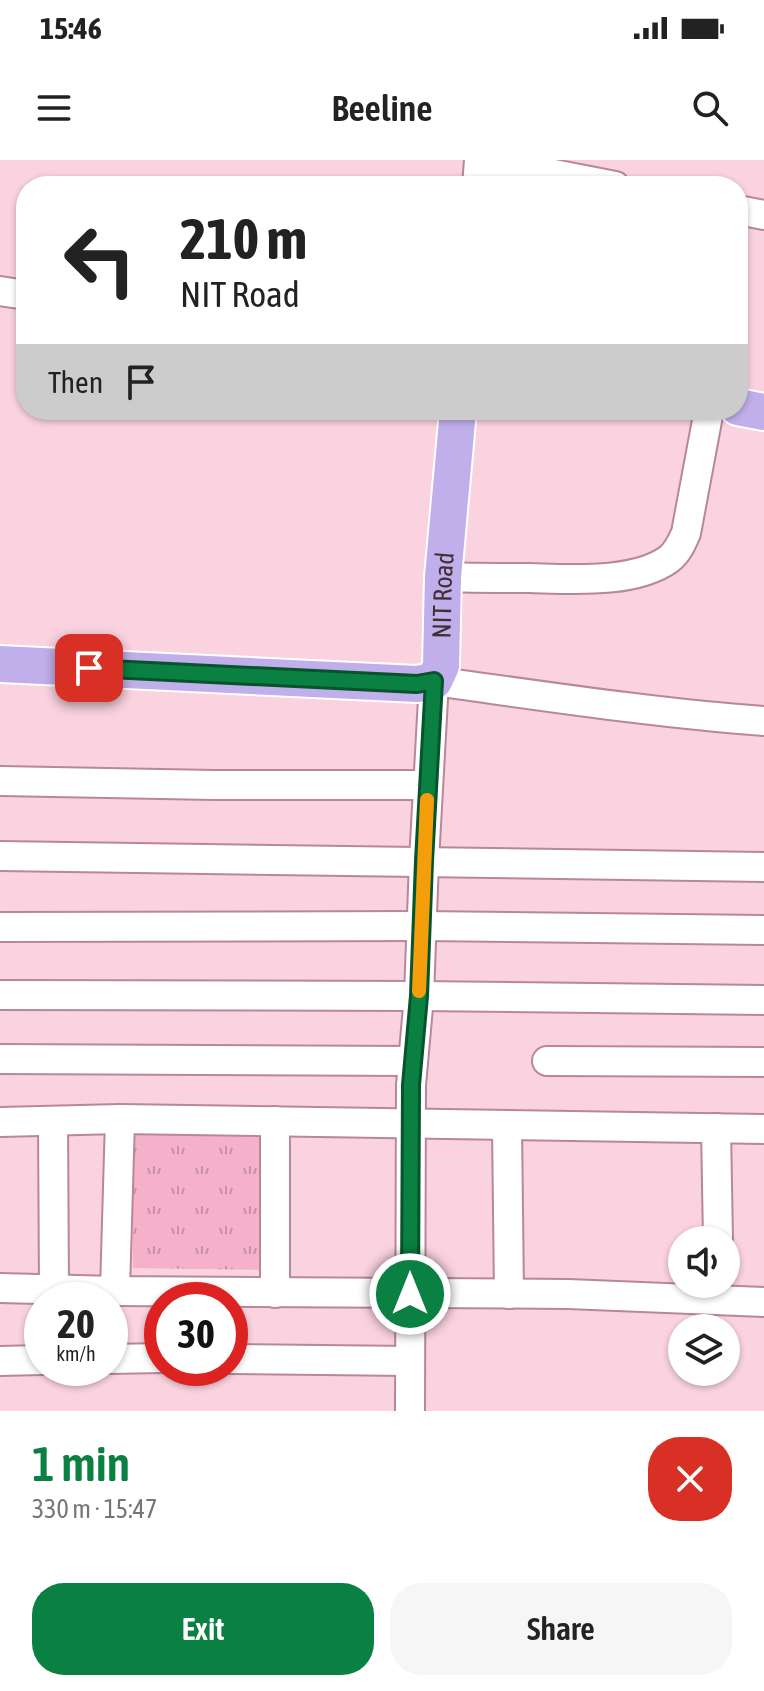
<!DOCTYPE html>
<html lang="en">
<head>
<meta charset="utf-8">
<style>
  body { margin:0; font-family:"Asap Condensed",sans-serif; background:#f6f6f6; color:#222; height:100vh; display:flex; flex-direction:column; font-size:30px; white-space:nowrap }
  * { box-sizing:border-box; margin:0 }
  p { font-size:26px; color:#767676 }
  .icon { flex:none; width:44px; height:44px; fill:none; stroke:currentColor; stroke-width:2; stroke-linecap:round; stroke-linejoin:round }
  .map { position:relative; height:1251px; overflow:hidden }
  .drawer { display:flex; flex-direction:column; background:#fff; flex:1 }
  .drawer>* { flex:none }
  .top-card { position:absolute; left:16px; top:16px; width:732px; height:244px; border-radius:32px; box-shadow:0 2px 6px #0004; background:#fff; color:#222; overflow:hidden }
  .controls { position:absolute; left:668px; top:1066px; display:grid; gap:16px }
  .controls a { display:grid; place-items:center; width:72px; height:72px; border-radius:50%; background:#fff; box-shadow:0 2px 6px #0004; font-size:40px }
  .speed { position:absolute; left:24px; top:1122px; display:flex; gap:16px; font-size:40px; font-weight:700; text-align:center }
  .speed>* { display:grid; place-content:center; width:104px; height:104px; border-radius:50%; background:#fff; box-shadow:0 2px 6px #0004; line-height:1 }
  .speed small { font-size:20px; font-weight:400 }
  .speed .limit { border:12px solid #d22; background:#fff; color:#111 }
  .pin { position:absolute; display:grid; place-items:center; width:68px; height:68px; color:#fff; margin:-34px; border-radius:16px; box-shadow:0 4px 12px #0006 }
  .me { position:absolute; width:88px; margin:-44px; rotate:0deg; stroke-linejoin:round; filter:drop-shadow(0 0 6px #0008) }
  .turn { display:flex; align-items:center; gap:28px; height:168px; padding:0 32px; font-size:36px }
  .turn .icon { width:104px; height:104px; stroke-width:2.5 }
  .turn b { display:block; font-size:56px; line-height:68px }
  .then { display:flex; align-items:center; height:76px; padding:0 32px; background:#0003; gap:16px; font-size:30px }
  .round { display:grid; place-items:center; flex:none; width:84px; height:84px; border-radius:32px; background:#f6f6f6 }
  .headline { display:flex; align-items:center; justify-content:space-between; height:136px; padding:0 32px }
  h1 { font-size:48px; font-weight:600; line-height:60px; color:#0b8043 }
  .button { display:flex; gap:16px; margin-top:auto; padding:16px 32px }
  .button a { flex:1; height:92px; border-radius:32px; background:#0b8043; color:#fff; font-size:32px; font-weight:600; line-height:92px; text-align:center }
  .button a+a { background:#f6f6f6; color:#222 }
  .status { display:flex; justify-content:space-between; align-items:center; height:56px; padding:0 40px; background:#fff; direction:ltr }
  .status svg { height:22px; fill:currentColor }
  header { display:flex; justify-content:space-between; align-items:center; height:104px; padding:0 32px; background:#fff; font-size:36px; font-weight:600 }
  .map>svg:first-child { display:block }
</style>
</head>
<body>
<div class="status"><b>15:46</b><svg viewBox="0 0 49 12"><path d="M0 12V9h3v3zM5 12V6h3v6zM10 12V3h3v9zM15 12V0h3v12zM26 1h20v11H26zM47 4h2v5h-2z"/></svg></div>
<header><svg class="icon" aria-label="menu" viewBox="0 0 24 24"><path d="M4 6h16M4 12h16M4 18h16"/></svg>Beeline<svg class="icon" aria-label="search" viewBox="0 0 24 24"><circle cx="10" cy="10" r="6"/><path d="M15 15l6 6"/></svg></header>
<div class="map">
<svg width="764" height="1251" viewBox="0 0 764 1251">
  <defs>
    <pattern id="park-tufts" width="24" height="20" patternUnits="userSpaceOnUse" patternTransform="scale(2)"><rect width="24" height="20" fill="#f4b1c9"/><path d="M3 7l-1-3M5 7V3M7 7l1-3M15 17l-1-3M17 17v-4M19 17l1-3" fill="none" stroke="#c790a4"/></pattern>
  </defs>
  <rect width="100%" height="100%" fill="#fad2e0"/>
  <!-- park -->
  <path fill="url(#park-tufts)" d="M132 966H268L265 1110 133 1108Z"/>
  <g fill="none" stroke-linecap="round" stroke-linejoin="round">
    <!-- minor casing -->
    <g stroke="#b68899" stroke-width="32">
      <g id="minor">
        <path d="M482 0 615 26"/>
        <path d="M477 26 479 0"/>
        <path d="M738 50 764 55"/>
        <path d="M0 131 26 135"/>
        <path d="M443 417C472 418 501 418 530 418 571 419 635 424 669 399 678 392 682 382 686 373L709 250"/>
        <path d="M0 621 214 625H428"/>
        <path d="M0 696 764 707"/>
        <path d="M0 767 422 766 764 770"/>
        <path d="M0 835 419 836 764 840"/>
        <path d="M0 899 412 901"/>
        <path d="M547 901 764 902"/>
        <path d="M120 959 115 1131 568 1134 764 1142"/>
        <path d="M53 961 54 1130"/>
        <path d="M0 962 120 959 764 969"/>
        <path d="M507 966 509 1134"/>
        <path d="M716 968 718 1080"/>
        <path d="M0 1128 115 1131"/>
        <path d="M275 1133V961"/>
        <path d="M110 1199 162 1198"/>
        <path d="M230 1199 410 1201"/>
        <path d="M0 1201 42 1200"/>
        <path d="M410 1251 411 925 419 836 424 701 434 521C544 536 654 553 764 561"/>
      </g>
    </g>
    <!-- major casing -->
    <g stroke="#fff" stroke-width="40">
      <g id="major">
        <path d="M738 247 764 252"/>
        <path id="s1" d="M0 504 417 524 434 521 441 506 443 417 458 250"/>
      </g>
    </g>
    <!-- minor -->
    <use href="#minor" stroke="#fff" stroke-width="28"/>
    <!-- major -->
    <use href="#major" stroke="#c0afea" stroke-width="36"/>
  </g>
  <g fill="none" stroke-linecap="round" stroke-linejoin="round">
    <!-- route casing -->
    <g stroke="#07532c" stroke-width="20">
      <path id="route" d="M89 508 417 524 434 521 424 701 419 836 411 925 410 1134"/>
    </g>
    <!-- route -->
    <use href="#route" stroke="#0b8043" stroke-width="14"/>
    <!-- slow -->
    <path stroke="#f59e0b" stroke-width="14" d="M419 831 427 640"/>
  </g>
  <g text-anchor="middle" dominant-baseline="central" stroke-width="8" stroke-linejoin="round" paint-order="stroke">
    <!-- street labels -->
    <g font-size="26" fill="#422f36" stroke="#fff">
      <text stroke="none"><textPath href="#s1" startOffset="522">NIT Road</textPath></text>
    </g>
  </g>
</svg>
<div class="controls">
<a><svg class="icon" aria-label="sound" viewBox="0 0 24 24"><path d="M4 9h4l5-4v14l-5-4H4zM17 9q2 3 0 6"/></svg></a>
<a><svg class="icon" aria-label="layers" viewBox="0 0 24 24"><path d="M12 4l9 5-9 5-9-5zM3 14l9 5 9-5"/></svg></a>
</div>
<div class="speed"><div>20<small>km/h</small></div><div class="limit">30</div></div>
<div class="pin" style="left:89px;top:508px;background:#d93025"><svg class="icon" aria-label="arrive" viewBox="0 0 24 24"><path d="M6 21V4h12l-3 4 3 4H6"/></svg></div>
<svg class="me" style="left:410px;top:1134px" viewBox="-20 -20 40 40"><circle r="17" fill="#0b8043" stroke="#fff" stroke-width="3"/><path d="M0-11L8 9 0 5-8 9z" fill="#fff"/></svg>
<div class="top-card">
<div class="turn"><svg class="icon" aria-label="left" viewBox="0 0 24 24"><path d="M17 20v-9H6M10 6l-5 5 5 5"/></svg><div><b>210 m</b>NIT Road</div></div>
<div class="then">Then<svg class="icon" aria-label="arrive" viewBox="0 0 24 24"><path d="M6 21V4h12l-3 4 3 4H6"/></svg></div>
</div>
</div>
<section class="drawer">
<div class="headline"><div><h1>1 min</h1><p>330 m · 15:47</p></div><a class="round" style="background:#d93025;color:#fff"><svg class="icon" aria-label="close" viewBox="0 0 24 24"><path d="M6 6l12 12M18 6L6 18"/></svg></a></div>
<div class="button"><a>Exit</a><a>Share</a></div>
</section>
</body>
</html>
